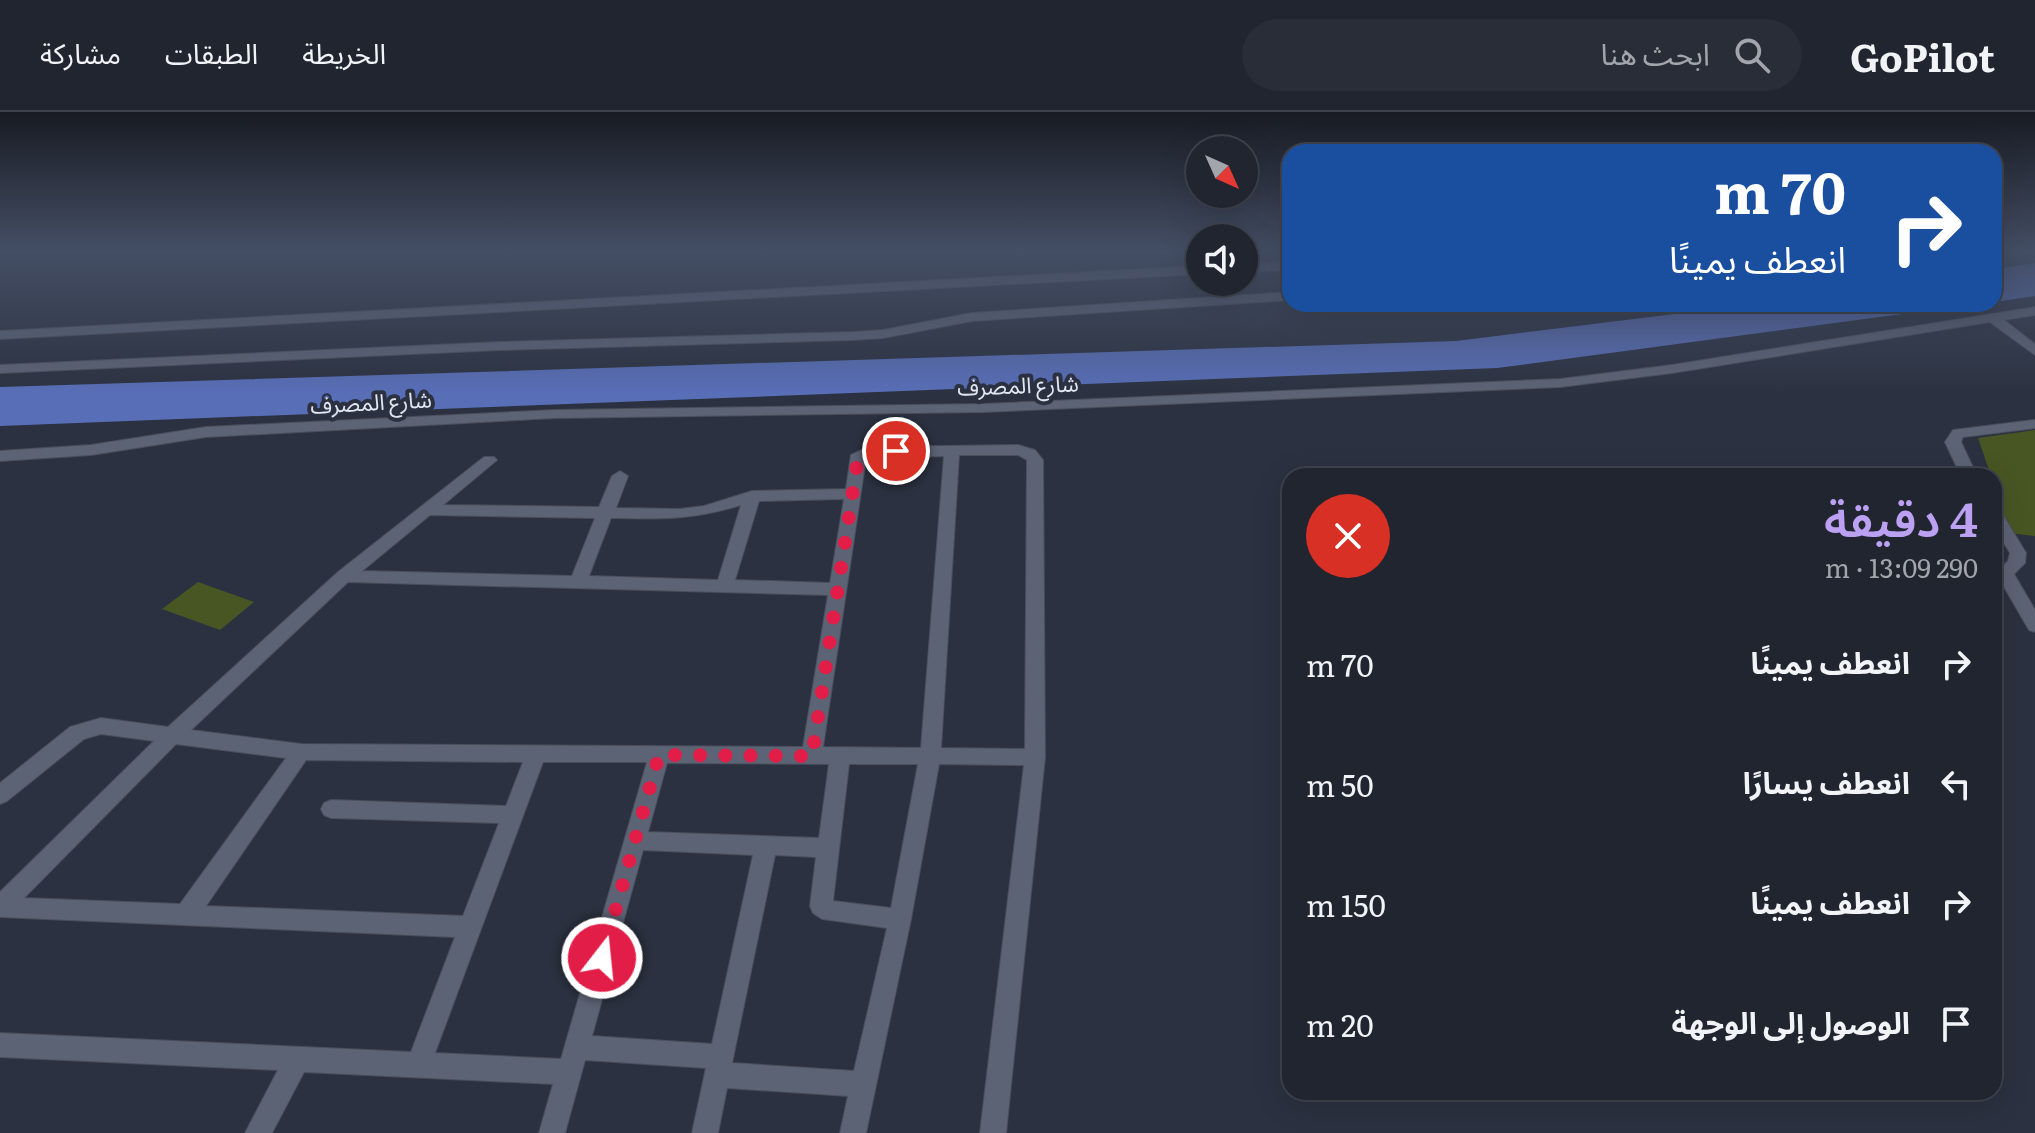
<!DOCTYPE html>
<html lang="ar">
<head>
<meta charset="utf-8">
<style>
  body { margin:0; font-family:Literata,"Noto Sans Arabic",serif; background:#282d38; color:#f1f3f6; direction:rtl; height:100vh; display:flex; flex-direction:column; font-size:30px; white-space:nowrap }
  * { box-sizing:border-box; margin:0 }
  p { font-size:26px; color:#a2a5ab }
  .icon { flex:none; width:44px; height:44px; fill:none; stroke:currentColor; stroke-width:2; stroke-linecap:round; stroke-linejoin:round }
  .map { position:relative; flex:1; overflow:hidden; direction:ltr }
  .side { position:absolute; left:1282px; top:356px; width:720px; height:632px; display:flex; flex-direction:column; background:#202530; border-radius:24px; box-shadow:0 8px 32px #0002,0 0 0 2px #3d424c; direction:rtl }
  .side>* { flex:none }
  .banner { position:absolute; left:1282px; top:32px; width:720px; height:168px; border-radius:24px; box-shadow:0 8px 32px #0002,0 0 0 2px #3d424c; direction:rtl; background:#1a4fa0; color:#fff; overflow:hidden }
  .needle { width:52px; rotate:135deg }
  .fabs { position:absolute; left:1186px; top:24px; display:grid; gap:16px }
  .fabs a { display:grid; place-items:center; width:72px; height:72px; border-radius:50%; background:#202530; box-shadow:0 8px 32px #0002,0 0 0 2px #3d424c; font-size:40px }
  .pin { position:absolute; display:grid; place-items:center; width:68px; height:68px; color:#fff; margin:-34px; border:4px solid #fff; border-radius:50%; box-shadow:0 2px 8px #0007 }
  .me { position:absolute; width:88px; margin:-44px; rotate:16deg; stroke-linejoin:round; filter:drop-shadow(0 0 6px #0008) }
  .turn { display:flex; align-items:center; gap:28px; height:168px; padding:0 24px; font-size:36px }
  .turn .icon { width:104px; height:104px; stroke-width:2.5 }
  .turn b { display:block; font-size:56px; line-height:68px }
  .round { display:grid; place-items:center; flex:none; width:84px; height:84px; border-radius:42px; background:#282d38 }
  .head { display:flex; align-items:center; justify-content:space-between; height:136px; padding:0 24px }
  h1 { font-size:48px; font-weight:600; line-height:60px; color:#bca0f2 }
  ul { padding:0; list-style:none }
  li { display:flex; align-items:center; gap:24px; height:120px; padding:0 24px }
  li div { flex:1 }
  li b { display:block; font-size:30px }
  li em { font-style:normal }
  header { display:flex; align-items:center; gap:48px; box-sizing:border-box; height:112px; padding:0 40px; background:#202530; border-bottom:2px solid #3d424c }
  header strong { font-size:38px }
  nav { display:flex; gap:44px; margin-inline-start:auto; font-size:28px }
  .search { width:560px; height:72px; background:#282d38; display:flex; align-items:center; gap:20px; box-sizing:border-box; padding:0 28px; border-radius:44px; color:#a2a5ab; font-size:30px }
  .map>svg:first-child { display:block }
</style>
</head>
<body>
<header>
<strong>GoPilot</strong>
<div class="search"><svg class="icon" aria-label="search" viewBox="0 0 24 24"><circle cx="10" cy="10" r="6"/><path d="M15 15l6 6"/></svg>ابحث هنا</div>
<nav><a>الخريطة</a><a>الطبقات</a><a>مشاركة</a></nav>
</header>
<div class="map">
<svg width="2035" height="1021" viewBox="0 0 2035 1021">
  <rect width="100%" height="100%" fill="#2b3140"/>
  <!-- green -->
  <g fill="#485623">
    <path d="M2035 318V424L2009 421 1994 396V364L1983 361H1990L1978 326Z"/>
    <path d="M198 470 254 490 220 518 162 497Z"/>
  </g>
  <!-- water -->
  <g fill="#586eb7">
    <path d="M2035 151V184L1994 190V157Z"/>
    <path d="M1756 192H1978L1497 256 0 314V275L1456 229Z"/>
  </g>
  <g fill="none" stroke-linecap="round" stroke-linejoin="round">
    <!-- minor casing -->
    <g stroke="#4a4e5b" stroke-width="2">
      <g id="minor">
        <path d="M1290 150V158L1244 160V152Z"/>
        <path d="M1200 154V162L0 227V219Z"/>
        <path d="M1290 180V188L972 209 883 226 853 228 500 238 0 261V253L500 230 853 220 883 218 972 201Z"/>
        <path d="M2035 195V203L2004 208 2035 232V243L1990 210 1672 261 1560 275 984 300 555 306 206 325 91 343 0 349V339L91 333 206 315 555 298 984 292 1560 267 1672 253Z"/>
        <path d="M2035 308V316L1963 325 1961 330 1977 364H1961L1945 330 1953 318Z"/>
        <path d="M1018 333 1035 338 1043 348 1045 645 1006 1021H980L1024 653 939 652 911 807 866 1021H840L848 984 727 976 718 1021H692L706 956 585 948 565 1021H539L553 972 304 960 272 1021H245L278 958 0 945V921L411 940 455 825 0 805V780L154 629 101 622 84 627 7 689 0 692V671L70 615 101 606 168 615 338 460 484 345H494L497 348 443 393 599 395 612 364 620 359 628 364 616 396 680 397 704 394 752 379 846 377 851 343 868 335ZM959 343H1018L1027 348 1025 637 941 636ZM944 344 921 636 823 635 866 346ZM844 387 830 471 735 468 759 389ZM741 393 718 468 589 464 611 406C661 407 693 408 741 393ZM430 403 595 406 572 464 362 459ZM348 470 828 483 803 635 301 632 191 618ZM176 632 286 646 180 792 24 786ZM306 648 523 650 506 694 331 688 324 691 321 697 324 703 331 706 499 711 463 804 206 794ZM543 650H647L561 947 435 941ZM667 651 829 652 819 726 648 720ZM849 652H918L891 796 833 789ZM643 738 753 743 712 932 592 924ZM775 743 816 745 810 794 813 801 822 807 887 816 854 959 732 951Z"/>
        <path d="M1994 397 2000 398 2026 441 2025 451 2014 462 2035 498V520L2029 518 1996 461 2008 449 2010 441 1994 415Z"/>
      </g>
    </g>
    <!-- minor -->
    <use href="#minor" fill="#5c6374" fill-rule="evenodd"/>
  </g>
  <!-- sky -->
  <linearGradient id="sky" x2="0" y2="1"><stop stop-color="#181b23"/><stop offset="0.49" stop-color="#444e64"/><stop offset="1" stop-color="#444e64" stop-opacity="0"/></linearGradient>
  <rect width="2035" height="283" fill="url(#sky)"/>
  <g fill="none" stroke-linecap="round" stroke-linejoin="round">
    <!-- route -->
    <path stroke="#e11d48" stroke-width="14" stroke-dasharray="0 25.2" d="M602 846 659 643 812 644 858 346 868 340 896 339"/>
  </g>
  <g text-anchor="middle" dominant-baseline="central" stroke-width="8" stroke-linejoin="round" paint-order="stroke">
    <!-- street labels -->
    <g font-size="22" fill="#e2e6f0" stroke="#2b3140">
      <text transform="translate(1018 272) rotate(-2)">شارع المصرف</text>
      <text transform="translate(371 289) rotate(-3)">شارع المصرف</text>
    </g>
  </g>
</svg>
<div class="fabs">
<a><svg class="needle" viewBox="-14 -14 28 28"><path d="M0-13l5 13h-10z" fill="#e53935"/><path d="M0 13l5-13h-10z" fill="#a2a5ab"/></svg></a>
<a><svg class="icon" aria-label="sound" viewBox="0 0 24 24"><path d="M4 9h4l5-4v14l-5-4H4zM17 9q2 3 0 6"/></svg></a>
</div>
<div class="pin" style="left:896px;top:339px;background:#d93025"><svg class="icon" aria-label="arrive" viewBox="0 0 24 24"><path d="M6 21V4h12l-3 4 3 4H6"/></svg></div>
<svg class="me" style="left:602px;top:846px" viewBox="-20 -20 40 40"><circle r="17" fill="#e11d48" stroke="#fff" stroke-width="3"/><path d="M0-11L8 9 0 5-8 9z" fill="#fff"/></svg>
<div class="banner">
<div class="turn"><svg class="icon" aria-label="right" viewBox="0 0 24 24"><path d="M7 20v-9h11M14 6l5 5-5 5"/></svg><div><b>70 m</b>انعطف يمينًا</div></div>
</div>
<section class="side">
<div class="head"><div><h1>4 دقيقة</h1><p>290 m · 13:09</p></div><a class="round" style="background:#d93025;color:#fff"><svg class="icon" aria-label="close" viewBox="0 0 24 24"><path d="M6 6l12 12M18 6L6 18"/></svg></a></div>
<ul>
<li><svg class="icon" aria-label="right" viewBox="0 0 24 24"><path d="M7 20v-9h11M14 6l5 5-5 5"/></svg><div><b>انعطف يمينًا</b></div><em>70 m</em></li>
<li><svg class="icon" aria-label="left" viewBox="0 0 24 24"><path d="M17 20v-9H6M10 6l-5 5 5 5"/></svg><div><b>انعطف يسارًا</b></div><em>50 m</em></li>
<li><svg class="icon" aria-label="right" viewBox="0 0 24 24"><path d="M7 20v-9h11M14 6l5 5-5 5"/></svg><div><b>انعطف يمينًا</b></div><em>150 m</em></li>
<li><svg class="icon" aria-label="arrive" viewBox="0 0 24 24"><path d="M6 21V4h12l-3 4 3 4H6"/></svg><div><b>الوصول إلى الوجهة</b></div><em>20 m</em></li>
</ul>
</section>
</div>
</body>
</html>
